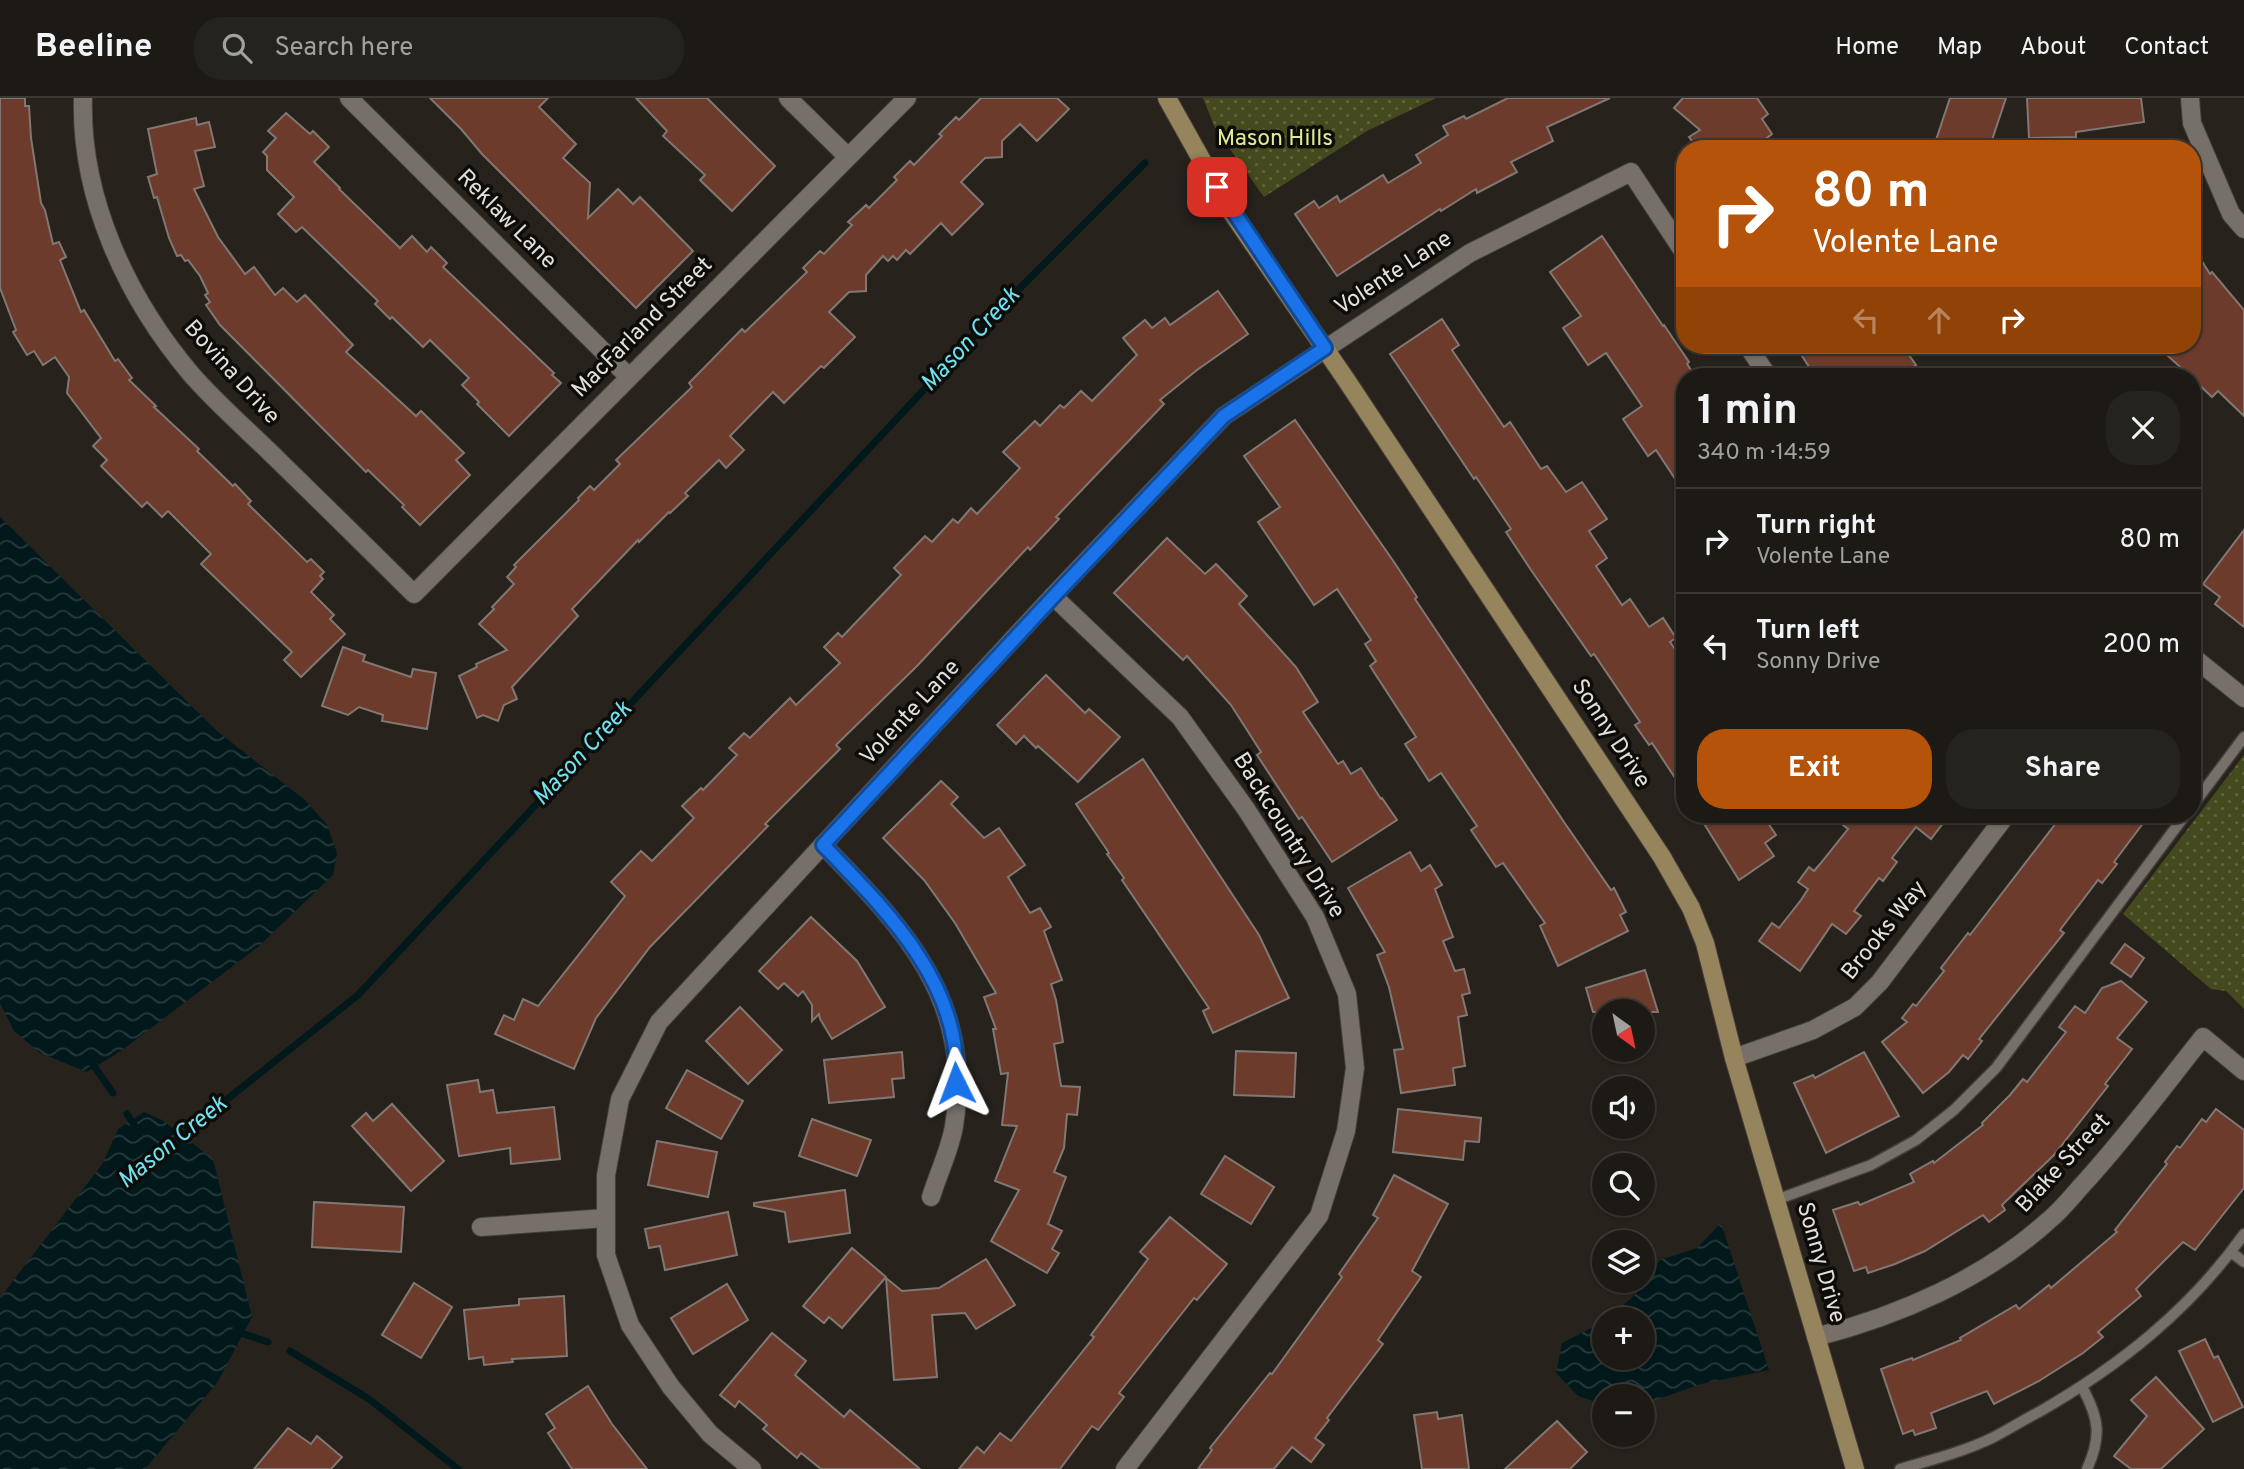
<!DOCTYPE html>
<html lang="en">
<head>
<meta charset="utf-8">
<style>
  body { margin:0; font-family:Overpass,sans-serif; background:#25231e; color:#f1f3f6; height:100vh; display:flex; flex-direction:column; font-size:26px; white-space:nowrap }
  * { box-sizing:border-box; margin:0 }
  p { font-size:23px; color:#a0a1a0 }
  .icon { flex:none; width:38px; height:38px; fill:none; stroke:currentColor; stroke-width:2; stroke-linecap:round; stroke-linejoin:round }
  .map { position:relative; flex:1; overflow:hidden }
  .side { position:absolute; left:1676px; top:270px; width:525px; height:455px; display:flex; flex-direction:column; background:#1d1a15; border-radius:28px; box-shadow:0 2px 5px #0004,0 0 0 2px #3b3834 }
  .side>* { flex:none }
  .hud { position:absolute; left:1676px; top:42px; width:525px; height:214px; border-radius:28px; box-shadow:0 2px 5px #0004,0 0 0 2px #3b3834; background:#b45309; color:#fff; overflow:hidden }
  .needle { width:46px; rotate:147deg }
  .tools { position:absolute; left:1592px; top:901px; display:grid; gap:14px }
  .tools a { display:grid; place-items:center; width:63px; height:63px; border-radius:50%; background:#1d1a15; box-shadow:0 2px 5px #0004,0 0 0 2px #3b3834; font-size:35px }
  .pin { position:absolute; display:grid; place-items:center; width:60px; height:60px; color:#fff; margin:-30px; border-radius:14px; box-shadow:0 4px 10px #0006 }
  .me { position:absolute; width:77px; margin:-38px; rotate:357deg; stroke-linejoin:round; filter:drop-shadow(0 0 5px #0008) }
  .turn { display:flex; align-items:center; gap:24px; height:147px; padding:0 21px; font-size:32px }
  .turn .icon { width:91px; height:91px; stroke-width:2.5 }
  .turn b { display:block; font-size:49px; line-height:60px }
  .lanes { display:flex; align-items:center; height:66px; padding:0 21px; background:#0003; justify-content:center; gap:35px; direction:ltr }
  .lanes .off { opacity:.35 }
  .round { display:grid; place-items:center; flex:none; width:74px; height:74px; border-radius:28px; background:#25231e }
  .summary { display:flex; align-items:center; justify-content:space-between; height:119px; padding:0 21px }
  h1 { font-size:42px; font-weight:700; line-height:52px }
  .primary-button { display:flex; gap:14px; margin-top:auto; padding:14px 21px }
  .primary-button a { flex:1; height:80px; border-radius:28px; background:#b45309; color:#fff; font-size:28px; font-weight:700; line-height:80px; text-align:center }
  .primary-button a+a { background:#25231e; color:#f1f3f6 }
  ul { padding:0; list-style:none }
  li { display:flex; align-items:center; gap:21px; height:105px; padding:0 21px; border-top:2px solid #3b3834 }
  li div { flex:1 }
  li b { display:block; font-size:26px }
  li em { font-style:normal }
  header { display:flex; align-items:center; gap:42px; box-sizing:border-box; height:98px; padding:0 35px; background:#1d1a15; border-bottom:2px solid #3b3834 }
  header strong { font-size:33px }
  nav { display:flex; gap:38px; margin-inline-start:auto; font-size:24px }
  .search { width:490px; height:63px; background:#25231e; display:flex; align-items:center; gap:18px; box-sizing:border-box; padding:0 24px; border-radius:28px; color:#a0a1a0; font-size:26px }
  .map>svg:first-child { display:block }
</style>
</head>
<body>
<header>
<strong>Beeline</strong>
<div class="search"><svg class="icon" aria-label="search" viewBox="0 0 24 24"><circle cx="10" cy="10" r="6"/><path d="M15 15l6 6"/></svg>Search here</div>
<nav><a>Home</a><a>Map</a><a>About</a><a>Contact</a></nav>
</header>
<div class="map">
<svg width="2244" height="1371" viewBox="0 0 2244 1371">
  <defs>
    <pattern id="park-dots" width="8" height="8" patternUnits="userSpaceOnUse" patternTransform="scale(1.75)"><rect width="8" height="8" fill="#454a1e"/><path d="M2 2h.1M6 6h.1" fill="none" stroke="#60643e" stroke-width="1.8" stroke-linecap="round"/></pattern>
    <pattern id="water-waves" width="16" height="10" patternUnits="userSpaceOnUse" patternTransform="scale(1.75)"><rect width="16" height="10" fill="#02191c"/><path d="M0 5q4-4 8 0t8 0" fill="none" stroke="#273a3c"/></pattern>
  </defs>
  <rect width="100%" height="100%" fill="#27221c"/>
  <!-- park -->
  <g fill="url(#park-dots)">
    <path d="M1203 0H1436L1367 33 1264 99 1215 30Z"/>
    <path d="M2244 657V911L2226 893 2211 891 2123 816Z"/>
  </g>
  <!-- water -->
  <g fill="url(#water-waves)">
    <path d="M0 419 217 633 305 702 327 727 337 755 333 777 258 849 121 953 87 974 40 955 14 933 0 905Z"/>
    <path d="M144 1014 162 1022 213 1061 252 1219 217 1285 145 1371H0V1200L103 1065 118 1031Z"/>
    <path d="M1721 1125 1769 1272 1701 1286 1653 1303 1643 1304V1298H1605V1306H1602L1578 1298 1556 1275 1562 1245 1605 1223V1260H1643V1222L1607 1221 1636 1196 1660 1162 1697 1150Z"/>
  </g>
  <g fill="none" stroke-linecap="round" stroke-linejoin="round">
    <!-- stream -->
    <g stroke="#02191c" stroke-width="7">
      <path d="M89 961 113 995"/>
      <path d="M127 1016 136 1030"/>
      <path d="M176 1042 358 897 1006 204 1145 65"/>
      <path d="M235 1233 268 1244"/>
      <path d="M290 1253 369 1301 458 1371"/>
    </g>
  </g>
  <!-- building -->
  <g fill="#6d3b2b" stroke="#817773" stroke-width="2">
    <path d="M0 0H25V8H29L31 40 41 105 45 112 53 146 59 144 66 159 60 162 81 214 84 212 115 263 118 261 132 280 129 282 156 308 154 309 199 351 197 353 233 388 235 386 251 403 248 406 307 464 311 461 324 474 320 478 323 481 311 494 334 517 330 521 345 536 301 579 284 562 292 554 201 466 211 456 168 413 162 419 147 404 142 409 101 368 107 362 93 348 101 340 67 295 69 279 55 259 43 267 34 253 27 257 13 234 16 232 0 190Z"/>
    <path d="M430 0H548L539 9 576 46 563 60 590 85 588 120 618 91 633 106 640 99 693 153 636 210 482 56 461 31Z"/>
    <path d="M636 0H707L775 68 732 113 700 82 705 77 663 38 667 33Z"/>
    <path d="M981 0H1057L1069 11 1037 43 1020 26 1002 43V59L985 60 961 84 983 106 952 137 941 125 910 156 906 152 897 162 893 158 888 163 883 158 866 177V193L849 194 829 214 855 239 824 270 821 268 784 305 773 294 730 338 744 352 726 370 719 362 685 395 688 398 670 415 669 414 639 444 638 442 572 511 578 518 512 589 517 601 504 607 498 623 483 617 477 620 459 578 477 569 476 566 507 552 479 526 494 511 492 509 514 486 507 479 516 469 514 467 579 402 578 400 590 388 594 392 620 366 616 362 692 289 689 285 742 231 745 234 807 174 803 170 820 153 824 156 852 127 848 124 866 107 869 110 897 82 894 79 910 63 914 67 942 38 939 36 956 19 959 22Z"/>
    <path d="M1508 0H1610L1547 29 1553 43 1511 64 1517 74 1477 95 1476 91 1441 113 1440 111 1337 178 1295 116 1314 103 1319 110 1337 98 1340 104 1383 77 1388 85 1421 65 1416 57 1448 37 1443 28 1464 18 1466 21Z"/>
    <path d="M1683 0H1757L1768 16 1762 21 1772 36 1752 51H1698L1689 39 1700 32 1674 10Z"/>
    <path d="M1950 0H2006L1989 51H1933Z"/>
    <path d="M2027 0H2141L2144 24 2076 34V39L2029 40Z"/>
    <path d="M286 15 310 36 313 33 329 49 314 64 340 90 339 91 400 150 412 138 427 154 431 149 447 165 443 169 554 275 552 277 561 285 509 338 477 306 479 304 462 287 469 280 430 242 423 249 392 219 390 221 375 206 378 203 302 129 296 134 278 116 294 99 267 72V58L263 54 276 40 268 33Z"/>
    <path d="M196 20 197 27 209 24 215 49 195 53 204 88 194 91 218 139 245 176 254 169 275 197 283 190 297 204 305 197 353 247 346 254 416 318 421 313 464 355 456 362 470 377 420 427 402 409 404 407 368 372 366 374 220 227 206 207 210 204 205 197 208 195 200 178 188 162 185 163 181 157 177 158 169 140 157 99 154 100 148 79 157 76 148 31Z"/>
    <path d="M1602 138 1663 228 1664 227 1689 264 1687 266 1695 278H1685V396L1656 352 1648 358 1623 321 1642 308 1606 255 1588 267 1563 230 1581 218 1550 174Z"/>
    <path d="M2193 149 2210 176 2212 174 2244 212V318L2218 293 2212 299 2193 281V278H2190L2156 247H2193Z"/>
    <path d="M1218 193 1248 236 1197 272 1160 302 1164 306 1056 419 1059 421 1030 452 1028 449 918 567 836 647 840 651 765 726 768 728 650 849 596 920 574 971 495 936 504 917 514 922 523 901 538 908 625 798 611 784 641 753 652 763 694 720 682 708 701 690 703 692 737 657 729 650 744 635 750 640 790 600 796 607 840 565 824 549 838 535 842 539 901 477 894 470 925 438 932 444 953 421 958 425 971 410 977 416 1020 370 1003 354 1035 323 1040 328 1060 307 1064 310 1081 293 1092 303 1137 257 1123 240 1145 222 1152 230 1165 220 1170 227Z"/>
    <path d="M1442 221 1459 247 1452 252 1504 329 1510 324 1541 371 1547 368 1566 394 1582 384 1607 421 1589 433 1607 460 1596 468 1622 507 1630 501 1649 529 1663 520 1676 540 1670 544 1682 561 1677 565 1685 577V695L1652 645 1649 647 1635 627 1640 624 1594 556 1591 558 1531 472 1506 434 1511 431 1476 379 1474 381 1390 256Z"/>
    <path d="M1795 247H1902L1916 267 1899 278H1820L1814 269 1811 272Z"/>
    <path d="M1295 322 1394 464 1417 499 1415 501 1564 724 1611 792 1614 790 1626 814 1620 817 1628 833 1558 868 1540 828 1545 825 1503 765 1496 769 1471 732 1477 728 1441 675 1429 683 1405 646 1416 639 1370 568 1376 563 1365 546 1371 542 1337 491 1314 507 1258 424 1280 409 1244 358Z"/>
    <path d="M2244 432V529L2215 506 2220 499 2203 486Z"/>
    <path d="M1167 440 1205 476 1216 466 1247 498 1239 506 1296 569 1318 604 1303 614 1338 666 1343 663 1351 676 1361 670 1381 701 1382 700 1397 722 1332 764 1302 719 1299 721 1257 657 1261 654 1231 607 1187 558 1183 562 1114 495Z"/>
    <path d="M343 549 365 557 363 563 411 579 413 571 436 575 427 631 382 623 383 617 359 609 348 617 322 608Z"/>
    <path d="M1046 577 1085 615 1089 611 1120 639 1078 684 1038 648 1036 650 1024 638 1016 646 997 627Z"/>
    <path d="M1143 661 1259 837 1289 900 1213 935 1203 913 1209 910 1122 782 1124 780 1107 756 1109 755 1076 706Z"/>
    <path d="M941 683 958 699 951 706 984 740 999 730 1025 767 1008 779 1030 815 1040 810 1051 829 1044 833 1062 882 1051 886 1056 902 1063 944 1054 946 1061 988 1080 989 1077 1017 1067 1016 1064 1050 1054 1074 1066 1079 1048 1126 1062 1133 1052 1151 1059 1155 1047 1175 991 1143 1019 1092 995 1083 1017 1028 1002 1027 1008 975 1001 976 993 931H996L984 899 996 895 955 825 924 782 883 740Z"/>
    <path d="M1698 716H1762L1776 737 1765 745 1774 758 1739 782Z"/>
    <path d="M1852 716H1950L1931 741 1916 729 1892 760 1897 764 1883 783 1879 780 1854 813 1861 818 1846 836 1832 826 1800 873 1759 843 1772 825 1779 830 1801 802 1808 791 1798 784 1809 769 1814 773 1820 766 1848 731 1843 727Z"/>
    <path d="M2063 716H2150L2114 764 2117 766 2102 785 2098 782 2060 832 2064 835 1979 941 1982 943 1968 961 1963 957 1949 974 1923 995 1882 944 1907 924 1902 920 1913 906 1916 908 1944 873 1941 870 1968 835 1970 837Z"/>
    <path d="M1410 754 1421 773 1430 767 1442 787 1435 791 1453 839 1443 843 1455 873 1464 871 1470 895 1462 897 1467 917 1458 919 1465 968 1453 970 1455 987 1401 995 1394 952 1403 951 1389 889 1377 857 1385 854 1348 790Z"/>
    <path d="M811 819 857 863 885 909 832 941 820 921 819 916 812 923V907L803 893 798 898 784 885 778 891 759 873Z"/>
    <path d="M2125 846 2144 860 2131 879 2111 865Z"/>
    <path d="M1645 872 1658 914H1593L1586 890Z"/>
    <path d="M2121 883 2147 904 2117 940 2132 951 2105 986 2108 988 2054 1057 2002 1107 2005 1112 1989 1124 1983 1117 1925 1153 1895 1166 1868 1175 1866 1169 1854 1173 1833 1112 1858 1104 1860 1107 1914 1084 1910 1076 1933 1063 1934 1065 1983 1027 1982 1025 2010 997 2023 981 2027 984 2066 934 2059 929 2075 908 2085 915 2102 890Z"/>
    <path d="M740 909 782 952 748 986 706 943Z"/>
    <path d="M1236 953 1296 955 1294 999 1234 997Z"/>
    <path d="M902 954 904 980 892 981 894 999 829 1005 824 962Z"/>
    <path d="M1864 954 1899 1018 1826 1055 1794 985 1813 977 1815 980Z"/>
    <path d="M687 972 743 1003 721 1041 666 1010Z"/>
    <path d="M478 982 480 994 493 992 497 1015 554 1009 560 1061 511 1066 510 1050 459 1058 447 987Z"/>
    <path d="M392 1006 444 1063 411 1093 352 1028 366 1015 373 1023Z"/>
    <path d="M1398 1011 1481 1020 1479 1044 1465 1043 1463 1062 1393 1054Z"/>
    <path d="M2216 1011 2244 1032V1090L2195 1152 2183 1144 2136 1191 2141 1198 2098 1234 2103 1239 2083 1255 2039 1283 1994 1306 1987 1293 1931 1315 1936 1330 1915 1337 1913 1332 1903 1336 1881 1271 1912 1260 1913 1262 1961 1242 1960 1240 2016 1207 2019 1211 2049 1187 2051 1190 2117 1134 2115 1132 2167 1066 2165 1064 2177 1048 2180 1050 2202 1021 2206 1024Z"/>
    <path d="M812 1021 871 1042 857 1078 799 1058Z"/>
    <path d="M657 1043 717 1054 708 1099 648 1087Z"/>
    <path d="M1225 1058 1274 1089 1251 1126 1201 1096Z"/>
    <path d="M1394 1077 1448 1106 1412 1173 1421 1179 1378 1242 1383 1246 1327 1320 1329 1322 1315 1340 1324 1347 1311 1364 1292 1349 1274 1371H1198L1212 1352 1210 1350 1270 1275 1272 1276 1342 1179 1339 1176 1378 1120 1373 1117Z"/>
    <path d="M845 1092 850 1135 789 1144 785 1114 754 1108V1105Z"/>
    <path d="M314 1104 404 1109 401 1154 312 1149Z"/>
    <path d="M728 1114 737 1157 665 1172 660 1148 649 1150 645 1131Z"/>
    <path d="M1170 1119 1227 1166 1197 1202 1194 1200 1119 1295 1124 1299 1098 1332 1092 1328 1060 1371H959L977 1349 984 1355 1000 1335 1011 1343 1094 1239 1091 1237 1148 1161 1140 1154Z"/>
    <path d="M852 1150 886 1179 842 1230 829 1219 824 1225 803 1208Z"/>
    <path d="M986 1161 1015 1207 976 1231 965 1215 932 1217 937 1279 894 1282 886 1180 902 1193 939 1190Z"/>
    <path d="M414 1185 452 1209 421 1260 382 1237Z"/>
    <path d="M727 1186 748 1222 693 1256 671 1220Z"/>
    <path d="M564 1198 567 1258 512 1261 513 1264 484 1267 483 1259 469 1261 464 1212 519 1207V1201Z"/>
    <path d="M772 1235 806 1263 795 1277 844 1319 850 1312 920 1371H821L801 1355 797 1360 763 1331 767 1327 739 1303 735 1309 720 1297Z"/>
    <path d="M2205 1241 2214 1260 2218 1258 2243 1309 2213 1324 2179 1253Z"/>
    <path d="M2156 1279 2204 1331 2161 1371H2131L2114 1358 2147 1318 2131 1302Z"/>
    <path d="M588 1288 612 1326 647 1371H572L548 1335 555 1330 546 1316Z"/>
    <path d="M1437 1314 1438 1321 1462 1317 1469 1371H1422L1414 1317Z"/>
    <path d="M1557 1323 1587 1354 1570 1371H1505Z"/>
    <path d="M288 1330 311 1346 317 1338 342 1359 331 1371H254Z"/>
  </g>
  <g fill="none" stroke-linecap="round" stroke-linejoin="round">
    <!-- lane casing -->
    <g stroke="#433e39" stroke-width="13">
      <g id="lane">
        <path d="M2193 707 2244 639"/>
        <path d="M1776 1102 1871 1067 1916 1042 1954 1012 1996 970 2186 716"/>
        <path d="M2231 1154 2244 1164"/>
        <path d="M2082 1289C2099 1320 2102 1338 2087 1371"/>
        <path d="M1900 1371C1931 1362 1963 1354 1992 1340 2008 1332 2023 1322 2039 1314 2119 1268 2189 1213 2244 1136"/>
      </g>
    </g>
    <!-- street casing -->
    <g stroke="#433e39" stroke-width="20">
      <g id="street">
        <path d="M83 0C80 100 127 200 191 276 218 307 252 336 281 365 326 409 370 452 414 496L907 0"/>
        <path d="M349 0 629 279"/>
        <path d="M788 0 848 59"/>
        <path d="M2190 0 2192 25 2231 116 2244 131"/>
        <path d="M1747 247 1768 278"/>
        <path d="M1053 498 1180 619 1246 711 1315 819 1347 896 1355 970 1346 1033 1319 1118 1125 1371"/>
        <path d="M2193 559 2244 600"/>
        <path d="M823 747C904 830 974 902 954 1028 950 1052 938 1076 931 1099"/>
        <path d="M1734 960 1813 932 1855 909 1880 884 2007 716"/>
        <path d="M481 1129 606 1120"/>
        <path d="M1816 1239C1898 1218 1984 1181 2048 1123 2062 1112 2073 1097 2085 1084 2127 1038 2164 988 2203 939L2244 973"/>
        <path d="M752 1371 710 1336 671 1289 630 1227 606 1157V1077L620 1001 659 924 1053 498 1224 318 1470 155 1631 74 1685 156"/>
      </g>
    </g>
    <!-- secondary casing -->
    <g stroke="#433e39" stroke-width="20">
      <path id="secondary" d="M1167 0 1228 109 1347 283 1662 759 1691 810 1705 845 1734 960 1855 1371"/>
    </g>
    <!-- lane -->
    <use href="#lane" stroke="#777069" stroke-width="10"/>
    <!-- street -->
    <use href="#street" stroke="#777069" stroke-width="18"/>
    <!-- secondary -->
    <use href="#secondary" stroke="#96845c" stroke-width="18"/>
  </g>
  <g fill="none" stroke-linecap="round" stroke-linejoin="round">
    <!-- route casing -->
    <g stroke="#114b97" stroke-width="18">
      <path id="route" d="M956 985C963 887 886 812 823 747L1054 498 1224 318 1325 250 1217 89"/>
    </g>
    <!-- route -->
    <use href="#route" stroke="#1a73e8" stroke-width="12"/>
  </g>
  <g text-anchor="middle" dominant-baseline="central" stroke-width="7" stroke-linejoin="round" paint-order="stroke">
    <!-- park labels -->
    <g font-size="23" fill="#dfe996" stroke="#0e0c09">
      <text x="1275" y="41">Mason Hills</text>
    </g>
    <!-- street labels -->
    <g font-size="23" fill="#e3e0dc" stroke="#0e0c09">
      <text transform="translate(506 122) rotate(45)">Reklaw Lane</text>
      <text transform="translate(1394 176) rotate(-33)">Volente Lane</text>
      <text transform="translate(643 230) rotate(-45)">MacFarland Street</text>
      <text transform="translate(231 275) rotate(48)">Bovina Drive</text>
      <text transform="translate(911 615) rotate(-47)">Volente Lane</text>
      <text transform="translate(1610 636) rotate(57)">Sonny Drive</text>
      <text transform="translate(1288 738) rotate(58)">Backcountry Drive</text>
      <text transform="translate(1885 833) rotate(-51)">Brooks Way</text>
      <text transform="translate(2064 1066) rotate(-47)">Blake Street</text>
      <text transform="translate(1820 1165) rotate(74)">Sonny Drive</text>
    </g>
    <!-- water labels -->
    <g font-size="24" font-style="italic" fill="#6ee2f0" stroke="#0e0c09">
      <text transform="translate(971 242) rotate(-47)">Mason Creek</text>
      <text transform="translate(583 656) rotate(-47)">Mason Creek</text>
      <text transform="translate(173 1045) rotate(-39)">Mason Creek</text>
    </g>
  </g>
</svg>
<div class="tools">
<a><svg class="needle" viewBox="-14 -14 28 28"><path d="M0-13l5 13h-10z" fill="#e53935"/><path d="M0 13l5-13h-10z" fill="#a0a1a0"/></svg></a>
<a><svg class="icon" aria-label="sound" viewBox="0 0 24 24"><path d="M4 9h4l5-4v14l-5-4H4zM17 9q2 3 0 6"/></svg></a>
<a><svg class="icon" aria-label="search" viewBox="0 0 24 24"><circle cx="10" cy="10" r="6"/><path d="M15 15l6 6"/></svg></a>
<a><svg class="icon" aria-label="layers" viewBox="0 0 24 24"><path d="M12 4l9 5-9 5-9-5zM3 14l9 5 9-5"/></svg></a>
<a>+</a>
<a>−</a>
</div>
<div class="pin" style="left:1217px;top:89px;background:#d93025"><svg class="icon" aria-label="arrive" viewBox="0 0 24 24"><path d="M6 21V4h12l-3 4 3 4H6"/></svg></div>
<svg class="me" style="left:956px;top:985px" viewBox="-20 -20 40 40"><path d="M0-17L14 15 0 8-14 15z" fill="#1a73e8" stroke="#fff" stroke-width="4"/></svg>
<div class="hud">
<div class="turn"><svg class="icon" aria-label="right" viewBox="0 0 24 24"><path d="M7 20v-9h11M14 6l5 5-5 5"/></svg><div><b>80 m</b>Volente Lane</div></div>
<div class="lanes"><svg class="icon off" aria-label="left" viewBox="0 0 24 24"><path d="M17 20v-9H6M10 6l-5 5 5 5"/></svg><svg class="icon off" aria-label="ahead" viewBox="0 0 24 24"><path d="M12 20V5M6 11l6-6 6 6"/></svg><svg class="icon" aria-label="right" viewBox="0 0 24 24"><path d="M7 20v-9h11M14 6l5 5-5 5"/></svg></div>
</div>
<section class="side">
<div class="summary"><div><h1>1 min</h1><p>340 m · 14:59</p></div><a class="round"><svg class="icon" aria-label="close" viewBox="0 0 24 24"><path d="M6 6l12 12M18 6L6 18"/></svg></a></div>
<ul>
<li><svg class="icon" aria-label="right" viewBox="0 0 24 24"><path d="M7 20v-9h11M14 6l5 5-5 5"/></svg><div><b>Turn right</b><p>Volente Lane</p></div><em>80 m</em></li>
<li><svg class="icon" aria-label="left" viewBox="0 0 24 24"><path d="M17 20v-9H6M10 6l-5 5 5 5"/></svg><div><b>Turn left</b><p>Sonny Drive</p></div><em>200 m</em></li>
</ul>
<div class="primary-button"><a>Exit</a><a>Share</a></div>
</section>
</div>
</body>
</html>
